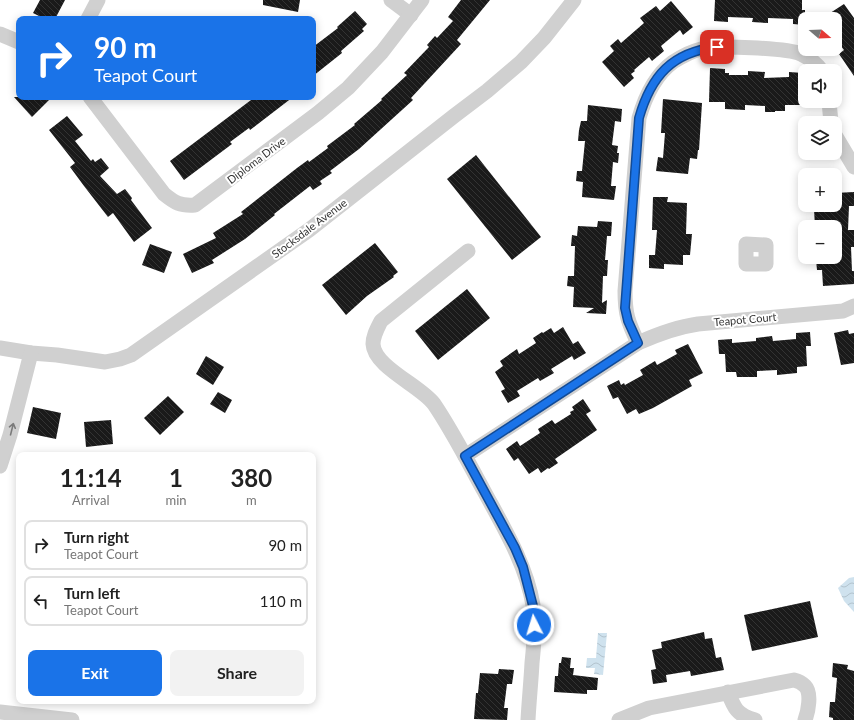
<!DOCTYPE html>
<html lang="en">
<head>
<meta charset="utf-8">
<style>
  body { margin:0; font-family:Lato,sans-serif; background:#f2f2f2; color:#222; height:100vh; display:flex; flex-direction:column; font-size:15px; white-space:nowrap }
  * { box-sizing:border-box; margin:0 }
  p { font-size:13px; color:#767676 }
  .icon { flex:none; width:22px; height:22px; fill:none; stroke:currentColor; stroke-width:2; stroke-linecap:round; stroke-linejoin:round }
  .map { position:relative; flex:1; overflow:hidden }
  .panel { position:absolute; left:16px; top:452px; width:300px; height:252px; display:flex; flex-direction:column; background:#fff; border-radius:8px; box-shadow:0 2px 10px #0003 }
  .panel>* { flex:none }
  .hud { position:absolute; left:16px; top:16px; width:300px; height:84px; border-radius:8px; box-shadow:0 2px 10px #0003; background:#1a73e8; color:#fff; overflow:hidden }
  .needle { width:26px; rotate:109deg }
  .controls { position:absolute; left:798px; top:12px; display:grid; gap:8px }
  .controls a { display:grid; place-items:center; width:44px; height:44px; border-radius:8px; background:#fff; box-shadow:0 2px 10px #0003; font-size:20px }
  .pin { position:absolute; display:grid; place-items:center; width:34px; height:34px; color:#fff; margin:-17px; border-radius:8px; box-shadow:0 2px 6px #0006 }
  .me { position:absolute; width:44px; margin:-22px; rotate:355deg; stroke-linejoin:round; filter:drop-shadow(0 0 3px #0008) }
  .turn { display:flex; align-items:center; gap:14px; height:84px; padding:0 12px; font-size:18px }
  .turn .icon { width:52px; height:52px; stroke-width:2.5 }
  .turn b { display:block; font-size:28px; line-height:34px }
  .eta { display:flex; justify-content:space-evenly; align-items:center; height:68px; text-align:center }
  .eta b { font-size:24px; font-weight:700; line-height:28px }
  .primary-button { display:flex; gap:8px; margin-top:auto; padding:8px 12px }
  .primary-button a { flex:1; height:46px; border-radius:8px; background:#1a73e8; color:#fff; font-size:16px; font-weight:700; line-height:46px; text-align:center }
  .primary-button a+a { background:#f2f2f2; color:#222 }
  ul { padding:0; list-style:none }
  li { display:flex; align-items:center; gap:12px; height:50px; margin:0 8px 6px; padding:0 4px; border:2px solid #e0e0e0; border-radius:8px }
  li div { flex:1 }
  li b { display:block; font-size:15px }
  li em { font-style:normal }
  .map>svg:first-child { display:block }
</style>
</head>
<body>
<div class="map">
<svg width="854" height="720" viewBox="0 0 854 720">
  <defs>
    <pattern id="water-waves" width="16" height="10" patternUnits="userSpaceOnUse"><rect width="16" height="10" fill="#cfe2ee"/><path d="M0 5q4-4 8 0t8 0" fill="none" stroke="#b2c2cd"/></pattern>
    <pattern id="building-back-hatch" width="6" height="6" patternUnits="userSpaceOnUse"><rect width="6" height="6" fill="#1a1a1a"/><path d="M-1 5l2 2M0 0l6 6M5-1l2 2" fill="none" stroke="#333"/></pattern>
  </defs>
  <rect width="100%" height="100%" fill="#fff"/>
  <!-- water -->
  <g fill="url(#water-waves)">
    <path d="M854 577V612L844 601 838 588 849 578Z"/>
    <path d="M598 633H607L603 675 594 674 595 668H586L587 658H596Z"/>
  </g>
  <!-- building -->
  <g fill="url(#building-back-hatch)">
    <path d="M40 0H65L55 19H45L33 13Z"/>
    <path d="M263 0H300L298 12 263 5Z"/>
    <path d="M461 0H490L457 40 461 44 411 98 413 100 359 149 330 171 332 173 320 181 322 184 313 190 310 186 274 214 275 215 245 239 212 260 214 263 192 273 183 254 216 238 213 233 243 214 241 212 297 168 308 160 309 162 328 148 327 146 355 125 354 124 382 100 381 99 407 75 404 73 429 47 427 45 435 36 437 38 453 21 448 17Z"/>
    <path d="M715 0H802V10H805V25L793 24V19L768 18V23L752 22 753 18 728 17V22L714 21Z"/>
    <path d="M671 1 693 27 683 35 680 30 661 46 664 51 652 61 649 57 634 70 635 71 631 74 634 78 624 87 602 62 614 51 610 46 618 39 621 43 644 23 640 18 656 6 660 11Z"/>
    <path d="M844 4 854 18V76L839 54 844 50 835 38V19H821Z"/>
    <path d="M355 11 367 24 362 29 364 31 341 51 342 53 313 76V47L338 28 337 27Z"/>
    <path d="M710 68 725 69V73H729V75H748V71L765 72 764 78 789 77V72L803 73 801 105H785V111H775V112H765V106L745 105V110L725 109V102H709Z"/>
    <path d="M14 97H52L32 117Z"/>
    <path d="M255 97H293L250 130 249 128 230 142 232 144 184 180 170 161Z"/>
    <path d="M663 99 702 103 699 150H698L697 159 690 158 688 174 656 171 658 157 663 158 665 133H661Z"/>
    <path d="M588 105 622 109 621 122 615 121 612 145 618 146 617 153H619L618 163 613 162 611 186H616L614 200 582 197 583 182 576 181 577 171H582L585 141H578L579 130 581 121H587Z"/>
    <path d="M67 116 83 135 75 141 91 161 93 159 95 162 101 158 109 168 100 176 117 194 125 189 132 198 131 200 152 228 134 242 113 213 108 217 84 186 70 167 75 163 49 130Z"/>
    <path d="M476 155 541 237 512 260 447 179Z"/>
    <path d="M854 192V206H849L848 230H854V247H851L852 271H854V284L823 286 822 270H817L816 260 821 259V257H835V227H815L814 209H820V205H835V193Z"/>
    <path d="M653 197H668L667 202 687 203 686 234H692L690 255H683V265L664 264V269L649 268V255H655L657 230H652Z"/>
    <path d="M598 221 612 222 611 236H607L605 260H608L607 276H603L602 303 607 300 606 314 586 313 594 308 573 307 574 287 567 286 568 276H574L575 246H571L572 235 577 236 578 226 597 227Z"/>
    <path d="M375 243 398 272 393 276 394 277 367 296 346 315 322 285Z"/>
    <path d="M150 244 172 252 164 273 142 265Z"/>
    <path d="M467 289 490 318 438 360 415 331Z"/>
    <path d="M563 327 573 344 578 341 586 353 574 360 572 356 551 369 554 373 540 381 538 378 517 391 520 396 508 403 501 391 505 389 495 372 503 366 500 361 517 349 519 354 536 343 533 338 542 332 543 333 551 328 554 333Z"/>
    <path d="M848 330 849 334 854 333V363L841 365 834 333Z"/>
    <path d="M810 332 811 346H806L807 366 797 367V373L777 375V370L757 371V377H737L736 372H726L725 354H719L718 340 732 339V343L756 341V338L772 336 773 341 796 339V333Z"/>
    <path d="M688 344 703 373 689 380 692 386 653 408 639 414 636 409 627 414 618 397 613 399 607 386 619 380 621 385 624 383 625 385 643 375 640 370 655 361 657 365 677 354 675 350Z"/>
    <path d="M206 356 224 367 213 385 196 374Z"/>
    <path d="M218 392 232 400 225 413 210 404Z"/>
    <path d="M168 396 184 412 160 435 144 418Z"/>
    <path d="M583 399 591 411 586 414 597 430 555 459 558 463 549 469 548 468 541 473 538 468 529 474 518 458 514 461 506 449 517 441 520 446 540 433 538 429 552 420 555 424 571 414 570 412 574 410 572 407Z"/>
    <path d="M33 407 61 413 56 439 27 433Z"/>
    <path d="M111 420 113 444 86 447 84 422Z"/>
    <path d="M810 601 818 637 752 651 744 615Z"/>
    <path d="M704 632 705 639 712 638 716 658 721 657 724 670 691 676 690 671 666 675 667 682 653 684 651 670 656 669 652 650 662 648 661 642Z"/>
    <path d="M562 657 571 658 570 668H574L573 675 598 678 597 690H587V694L554 692 555 676H558L559 663H561Z"/>
    <path d="M833 663 848 665 847 669 854 671V720H833V718L829 717 830 702H835L837 678 832 677Z"/>
    <path d="M499 669 514 670 512 684H507L504 708H508L507 720 474 719 476 693H478L480 673 498 674Z"/>
  </g>
  <g fill="none" stroke-linecap="round" stroke-linejoin="round">
    <!-- minor -->
    <g stroke="#d0d0d0" stroke-width="15">
      <path d="M391 0 411 15"/>
      <path d="M88 19 98 0"/>
      <path d="M0 34 19 42"/>
      <path d="M90 97 164 194C175 203 180 206 195 205L318 113 348 88 382 52 422 0"/>
      <path d="M829 101 831 123"/>
      <path d="M835 135 854 167"/>
      <path d="M746 244 766 245V264H746Z"/>
      <path d="M468 251 381 321C377 329 373 336 373 344 374 367 421 386 434 404 453 432 468 462 484 491 504 528 526 564 533 605 536 624 534 643 532 663 531 682 529 701 528 720"/>
      <path d="M638 343C628 322 625 314 625 291L639 118C645 97 654 76 673 62 681 57 692 51 701 49 716 45 787 48 801 54 809 58 817 64 822 71"/>
      <path d="M0 348 31 353 57 355 105 362 120 359 131 355 309 230 454 116 487 91 521 62 544 38 574 0"/>
      <path d="M465 456 638 343C658 334 677 327 698 324L843 311 854 306"/>
      <path d="M0 466 10 435 31 353"/>
      <path d="M728 692C734 708 737 715 755 720"/>
      <path d="M0 712 72 720"/>
      <path d="M619 720 649 708 794 680C798 681 802 683 805 686 812 693 808 712 805 720"/>
    </g>
  </g>
  <!-- one-way arrows -->
  <defs><path id="oneway-shaft" d="M-6 0H5M1.5-3L5.5 0L1.5 3" fill="none" stroke-width="1.6" stroke-linecap="round" stroke-linejoin="round"/></defs>
  <use stroke="#7a7a7a" href="#oneway-shaft" transform="translate(12 429) rotate(-76)"/>
  <g fill="none" stroke-linecap="round" stroke-linejoin="round">
    <!-- route casing -->
    <g stroke="#114b97" stroke-width="10">
      <path id="route" d="M534 625 533 606 523 567 515 548 465 456 638 343 628 321 625 308 639 118C651 76 672 52 717 47"/>
    </g>
    <!-- route -->
    <use href="#route" stroke="#1a73e8" stroke-width="7"/>
  </g>
  <g text-anchor="middle" dominant-baseline="central" stroke-width="4" stroke-linejoin="round" paint-order="stroke">
    <!-- street labels -->
    <g font-size="11" fill="#333" stroke="#fff">
      <text transform="translate(256 160) rotate(-37)">Diploma Drive</text>
      <text transform="translate(309 228) rotate(-37)">Stocksdale Avenue</text>
      <text transform="translate(745 319) rotate(-5)">Teapot Court</text>
    </g>
  </g>
</svg>
<div class="controls">
<a><svg class="needle" viewBox="-14 -14 28 28"><path d="M0-13l5 13h-10z" fill="#e53935"/><path d="M0 13l5-13h-10z" fill="#767676"/></svg></a>
<a><svg class="icon" aria-label="sound" viewBox="0 0 24 24"><path d="M4 9h4l5-4v14l-5-4H4zM17 9q2 3 0 6"/></svg></a>
<a><svg class="icon" aria-label="layers" viewBox="0 0 24 24"><path d="M12 4l9 5-9 5-9-5zM3 14l9 5 9-5"/></svg></a>
<a>+</a>
<a>−</a>
</div>
<div class="pin" style="left:717px;top:47px;background:#d93025"><svg class="icon" aria-label="arrive" viewBox="0 0 24 24"><path d="M6 21V4h12l-3 4 3 4H6"/></svg></div>
<svg class="me" style="left:534px;top:625px" viewBox="-20 -20 40 40"><circle r="17" fill="#1a73e8" stroke="#fff" stroke-width="3"/><path d="M0-11L8 9 0 5-8 9z" fill="#fff"/></svg>
<div class="hud">
<div class="turn"><svg class="icon" aria-label="right" viewBox="0 0 24 24"><path d="M7 20v-9h11M14 6l5 5-5 5"/></svg><div><b>90 m</b>Teapot Court</div></div>
</div>
<section class="panel">
<div class="eta">
<div><b>11:14</b><p>Arrival</p></div>
<div><b>1</b><p>min</p></div>
<div><b>380</b><p>m</p></div>
</div>
<ul>
<li><svg class="icon" aria-label="right" viewBox="0 0 24 24"><path d="M7 20v-9h11M14 6l5 5-5 5"/></svg><div><b>Turn right</b><p>Teapot Court</p></div><em>90 m</em></li>
<li><svg class="icon" aria-label="left" viewBox="0 0 24 24"><path d="M17 20v-9H6M10 6l-5 5 5 5"/></svg><div><b>Turn left</b><p>Teapot Court</p></div><em>110 m</em></li>
</ul>
<div class="primary-button"><a>Exit</a><a>Share</a></div>
</section>
</div>
</body>
</html>
